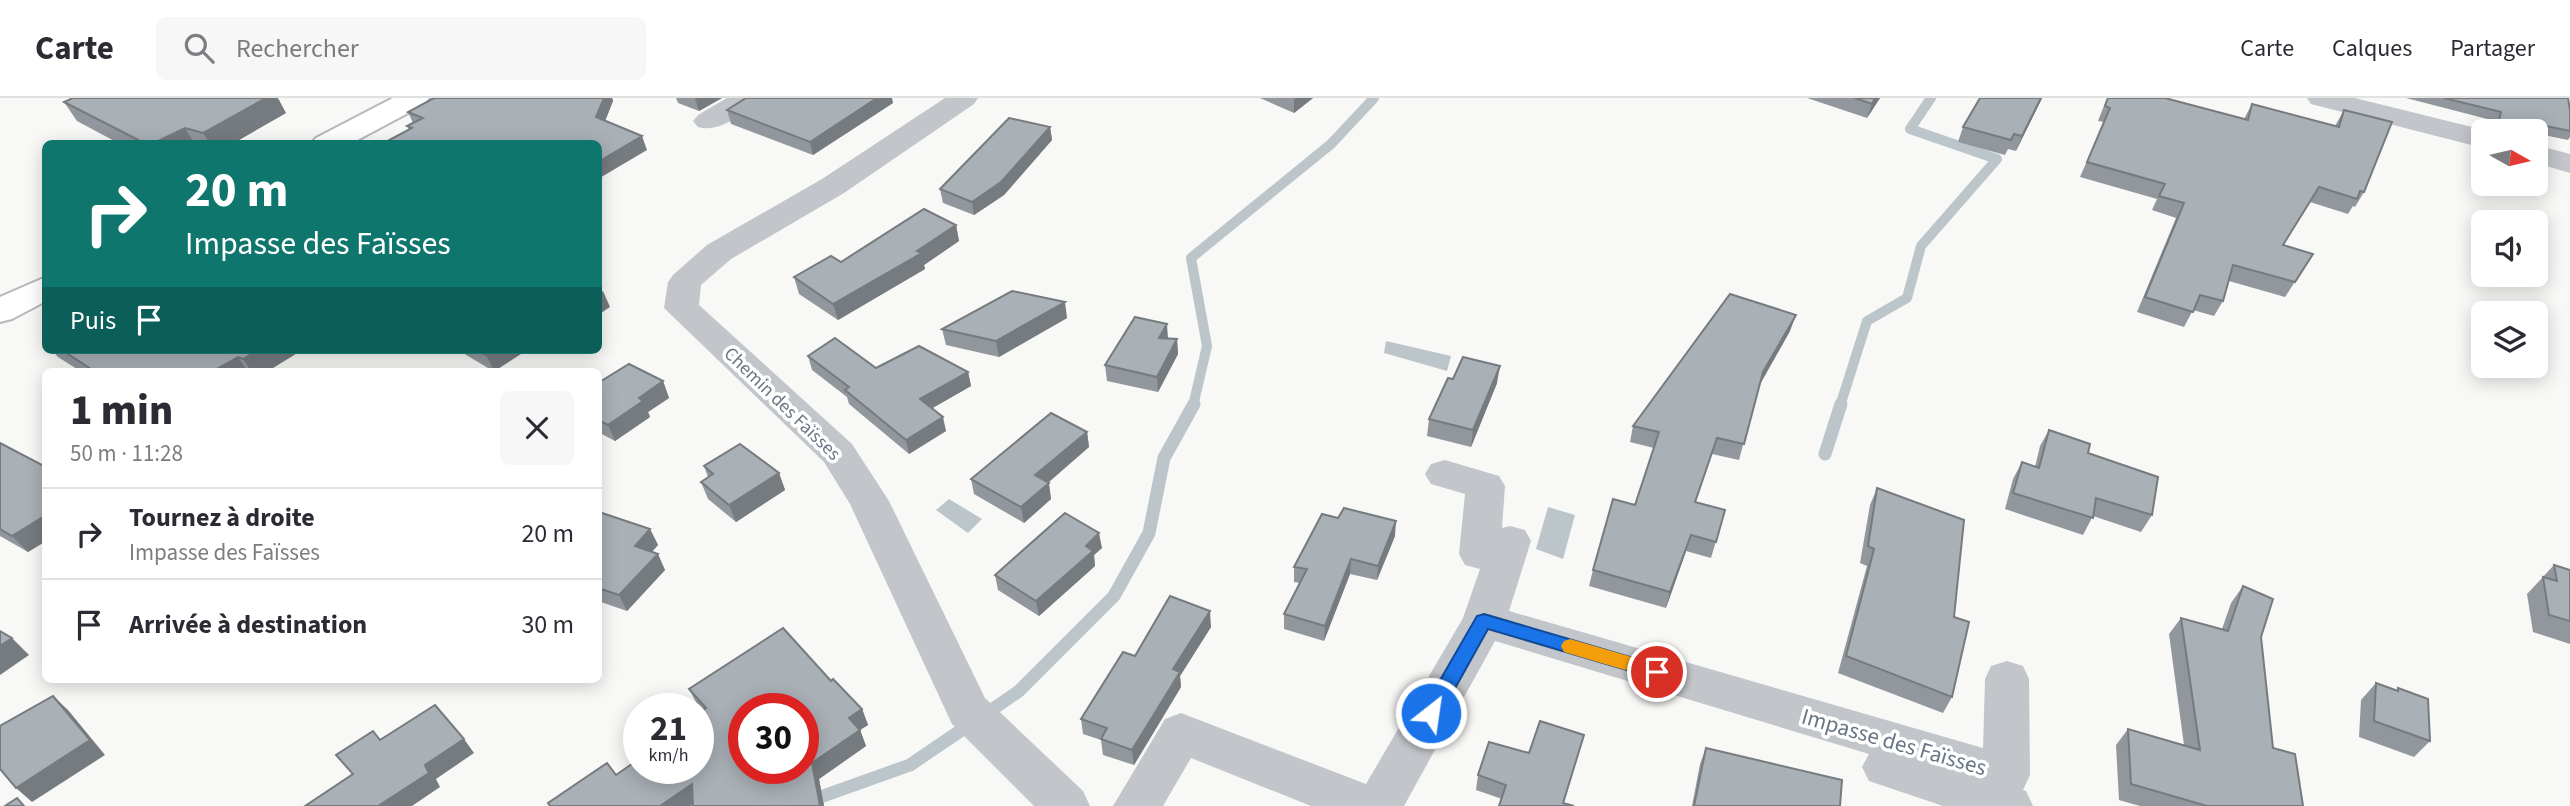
<!DOCTYPE html>
<html lang="fr">
<head>
<meta charset="utf-8">
<style>
  body { margin:0; font-family:"Source Sans 3",sans-serif; background:#f7f7f7; color:#2b2b33; height:100vh; display:flex; flex-direction:column; font-size:26px; white-space:nowrap }
  * { box-sizing:border-box; margin:0 }
  p { font-size:23px; color:#7c7c81 }
  .icon { flex:none; width:38px; height:38px; fill:none; stroke:currentColor; stroke-width:2; stroke-linecap:round; stroke-linejoin:round }
  .map { position:relative; flex:1; overflow:hidden }
  .sheet { position:absolute; left:42px; top:270px; width:560px; height:315px; display:flex; flex-direction:column; background:#fff; border-radius:10px; box-shadow:0 4px 18px #0003 }
  .sheet>* { flex:none }
  .guide { position:absolute; left:42px; top:42px; width:560px; height:214px; border-radius:10px; box-shadow:0 4px 18px #0003; background:#0f766e; color:#fff; overflow:hidden }
  .needle { width:46px; rotate:98deg }
  .buttons { position:absolute; left:2471px; top:21px; display:grid; gap:14px }
  .buttons a { display:grid; place-items:center; width:77px; height:77px; border-radius:10px; background:#fff; box-shadow:0 4px 18px #0003; font-size:35px }
  .speed { position:absolute; left:623px; top:595px; display:flex; gap:14px; font-size:35px; font-weight:700; text-align:center }
  .speed>* { display:grid; place-content:center; width:91px; height:91px; border-radius:50%; background:#fff; box-shadow:0 4px 18px #0003; line-height:1 }
  .speed small { font-size:18px; font-weight:400 }
  .speed .limit { border:10px solid #d22; background:#fff; color:#111 }
  .pin { position:absolute; display:grid; place-items:center; width:60px; height:60px; color:#fff; margin:-30px; border:4px solid #fff; border-radius:50%; box-shadow:0 2px 7px #0007 }
  .me { position:absolute; width:77px; margin:-38px; rotate:30deg; stroke-linejoin:round; filter:drop-shadow(0 0 5px #0008) }
  .turn { display:flex; align-items:center; gap:24px; height:147px; padding:0 28px; font-size:32px }
  .turn .icon { width:91px; height:91px; stroke-width:2.5 }
  .turn b { display:block; font-size:49px; line-height:60px }
  .then { display:flex; align-items:center; height:66px; padding:0 28px; background:#0003; gap:14px; font-size:26px }
  .round { display:grid; place-items:center; flex:none; width:74px; height:74px; border-radius:10px; background:#f7f7f7 }
  .summary { display:flex; align-items:center; justify-content:space-between; height:119px; padding:0 28px }
  h1 { font-size:42px; font-weight:800; line-height:52px }
  ul { padding:0; list-style:none }
  li { display:flex; align-items:center; gap:21px; height:91px; padding:0 28px; border-top:2px solid #e1e1e2 }
  li div { flex:1 }
  li b { display:block; font-size:26px }
  li em { font-style:normal }
  header { display:flex; align-items:center; gap:42px; box-sizing:border-box; height:98px; padding:0 35px; background:#fff; border-bottom:2px solid #e1e1e2 }
  header strong { font-size:33px }
  nav { display:flex; gap:38px; margin-inline-start:auto; font-size:24px }
  .search { width:490px; height:63px; background:#f7f7f7; display:flex; align-items:center; gap:18px; box-sizing:border-box; padding:0 24px; border-radius:10px; color:#7c7c81; font-size:26px }
  .map>svg:first-child { display:block }
</style>
</head>
<body>
<header>
<strong>Carte</strong>
<div class="search"><svg class="icon" aria-label="search" viewBox="0 0 24 24"><circle cx="10" cy="10" r="6"/><path d="M15 15l6 6"/></svg>Rechercher</div>
<nav><a>Carte</a><a>Calques</a><a>Partager</a></nav>
</header>
<div class="map">
<svg width="2570" height="708" viewBox="0 0 2570 708">
  <rect width="100%" height="100%" fill="#f8f8f6"/>
  <!-- water -->
  <g fill="#bbc5ca">
    <path d="M1386 243 1451 258 1447 273 1384 255Z"/>
    <path d="M949 401 982 421 968 435 936 412Z"/>
    <path d="M1548 409 1575 417 1563 461 1536 451Z"/>
  </g>
  <g fill="none" stroke-linecap="round" stroke-linejoin="round">
    <!-- stream-far1 -->
    <g stroke="#bbc5ca" stroke-width="10">
      <path d="M1193 308 1207 248 1191 160 1331 46 1374 0"/>
      <path d="M1840 308 1867 223 1907 200 1921 148 1997 61 1910 31 1931 0"/>
    </g>
    <!-- stream -->
    <g stroke="#bbc5ca" stroke-width="13">
      <path d="M1825 356 1841 306"/>
      <path d="M993 611 1019 593 1114 498 1149 435 1164 360 1194 306"/>
      <path d="M795 708 910 667 966 629"/>
    </g>
    <!-- major casing -->
    <g stroke="#b5b9bd" stroke-width="4">
      <g id="major">
        <path d="M393 0H429L425 6 350 46H311L316 40Z"/>
        <path d="M46 179V203L12 221 0 224V199Z"/>
      </g>
    </g>
    <!-- minor -->
    <g fill="#c2c5c9" fill-rule="evenodd">
      <path d="M727 0H761L757 6C739 17 720 35 698 29L693 23 698 17Z"/>
      <path d="M945 0H978L974 6 844 95 731 161 701 187 699 207 852 346 889 403 985 600 1083 693 1090 708H1034L952 626 850 406 824 364 664 210 668 184 673 177 707 147 822 81Z"/>
      <path d="M2307 0H2355L2488 33H2483V50L2311 6Z"/>
      <path d="M2536 47 2570 56V75L2536 65Z"/>
      <path d="M1445 362 1499 378 1505 388 1502 430 1510 428 1525 432 1531 443 1509 513 1983 650 1985 581 1991 568 2007 563 2023 568 2029 581 2030 677 2023 692 2026 693 2033 708H1943L1869 683 1862 669 1869 656 1495 543 1404 708H1311L1191 660 1163 708H1113L1165 621 1181 615 1366 686 1463 520 1480 471 1465 467 1459 456 1465 396 1431 386 1425 376 1431 366Z"/>
    </g>
    <!-- major -->
    <use href="#major" fill="#fff" fill-rule="evenodd"/>
  </g>
  <!-- wall -->
  <g fill="#91979d">
    <path d="M434 0H612L613 3 605 23 647 52 409 32 407 28 413 25 408 14Z"/>
    <path d="M676 0H722L699 13 678 5Z"/>
    <path d="M1260 0H1313L1294 15Z"/>
    <path d="M1807 0H1880L1867 20Z"/>
    <path d="M2042 0 2016 53 2008 51 2005 57 1958 44 1963 29Z"/>
    <path d="M2107 0H2165L2244 21 2252 6 2335 28 2344 12 2364 94 2355 109 2353 108 2348 116 2310 104 2283 147 2313 156 2285 199 2229 183 2223 203 2214 218 2193 212 2184 229 2137 214 2176 120 2152 112 2157 101 2080 79 2104 24 2098 23Z"/>
    <path d="M2406 0H2568L2570 12V39L2568 42 2539 36 2536 33H2492L2495 23Z"/>
    <path d="M64 4 286 15 232 46H120L77 23Z"/>
    <path d="M893 5 813 57 731 26 727 12Z"/>
    <path d="M1050 29 1052 42 1004 97 974 117 943 105 940 91Z"/>
    <path d="M2483 64V84L2478 82Z"/>
    <path d="M2490 86H2527L2521 95Z"/>
    <path d="M956 127 959 143 924 167 925 171 838 222 799 196 794 179Z"/>
    <path d="M1067 220 999 259 946 247 942 231Z"/>
    <path d="M1790 233 1759 287 1739 362 1712 356 1696 404 1725 412 1711 460 1686 453 1666 510 1589 488 1593 472 1635 407 1654 350 1630 344 1633 328Z"/>
    <path d="M1168 240 1177 241 1178 256 1158 294 1107 283 1105 267Z"/>
    <path d="M52 252H302L268 273H80L58 259Z"/>
    <path d="M458 252H527L495 273H493Z"/>
    <path d="M808 258 876 270 968 274 971 288 932 310 946 333 909 356 849 306 847 299 812 272Z"/>
    <path d="M1453 281 1497 285 1471 349 1427 338 1429 321Z"/>
    <path d="M663 283 669 300 648 314 650 319 615 343 598 334V285Z"/>
    <path d="M2049 332 2088 355 2152 417 2141 434 2093 418 2083 437 2005 411 2013 381 2022 364 2035 369 2040 348Z"/>
    <path d="M1087 334 1089 349 1048 385 1051 401 1024 425 974 396 971 381Z"/>
    <path d="M0 345 46 369V443L28 454 0 438Z"/>
    <path d="M704 368 779 375 785 392 736 424 708 401 701 384 708 379Z"/>
    <path d="M1877 390 1954 519 1952 599 1943 615 1838 575 1867 468 1860 465 1870 407Z"/>
    <path d="M598 415 650 431 658 447 651 454 665 472 627 513 598 503Z"/>
    <path d="M1395 438 1377 482 1350 476 1324 543 1284 531V516L1300 485 1294 484V469Z"/>
    <path d="M1102 450 1094 457 1095 468 1039 518 998 492 995 477Z"/>
    <path d="M2554 467 2570 472V546L2533 534 2527 496Z"/>
    <path d="M2243 488 2261 539 2273 650 2303 708H2140L2119 702 2116 647 2128 631 2184 647 2169 536 2181 520 2222 531 2231 505Z"/>
    <path d="M1211 529 1180 578 1181 589 1134 667 1103 657 1101 642 1083 636 1081 621 1135 558Z"/>
    <path d="M831 583 862 611 868 627 860 632 866 648 819 681 824 708H693V707L616 677 639 670 702 613 697 606 689 591Z"/>
    <path d="M2376 585 2396 593 2398 590 2430 643 2414 659 2359 639 2361 602Z"/>
    <path d="M1584 637 1564 705 1502 701 1476 692 1478 677 1529 655Z"/>
    <path d="M1706 650 1840 708H1692L1700 666Z"/>
  </g>
  <!-- shaded-wall -->
  <g fill="#767b7f">
    <path d="M266 0H278L286 15 232 46H210L203 35Z"/>
    <path d="M604 0H612L613 3 601 33 596 19Z"/>
    <path d="M695 0H722L699 13Z"/>
    <path d="M877 0H892L893 5 813 57 810 44Z"/>
    <path d="M1296 0H1313L1294 15V1Z"/>
    <path d="M1875 0H1880L1867 20 1872 6Z"/>
    <path d="M2041 0H2042L2016 53 2022 38Z"/>
    <path d="M1050 29 1052 42 1004 97 974 117 972 104Z"/>
    <path d="M185 30 195 46H152Z"/>
    <path d="M642 38 647 52 598 81V64Z"/>
    <path d="M956 127 959 143 924 167 925 171 838 222 833 206Z"/>
    <path d="M603 193 610 209 598 217V196Z"/>
    <path d="M1065 204 1067 220 999 259 996 243Z"/>
    <path d="M1796 217 1790 233 1758 290 1763 274Z"/>
    <path d="M1167 226 1168 241 1159 240Z"/>
    <path d="M1177 241 1178 256 1158 294 1157 279Z"/>
    <path d="M258 252H302L268 273H251L243 261Z"/>
    <path d="M494 252H527L494 273 486 257Z"/>
    <path d="M238 259 247 273H213Z"/>
    <path d="M1500 268 1497 285 1471 349 1473 332Z"/>
    <path d="M968 274 971 288 924 315 920 301Z"/>
    <path d="M663 283 669 300 648 314 650 319 615 343 608 327 639 300Z"/>
    <path d="M943 319 946 333 909 356 906 342Z"/>
    <path d="M1087 334 1089 349 1038 393 1035 377Z"/>
    <path d="M779 375 785 392 736 424 729 407Z"/>
    <path d="M1049 385 1051 401 1024 425 1021 409Z"/>
    <path d="M46 417V443L28 454 12 438Z"/>
    <path d="M1396 423 1395 438 1377 482 1378 468Z"/>
    <path d="M650 431 658 447 643 464 635 448Z"/>
    <path d="M1099 435 1102 450 1094 457 1095 468 1039 518 1036 503 1086 448Z"/>
    <path d="M1691 437 1686 453 1666 510 1670 494Z"/>
    <path d="M658 456 665 472 627 513 619 497Z"/>
    <path d="M1351 461 1350 476 1324 543 1325 528Z"/>
    <path d="M1210 513 1211 529 1180 578 1181 589 1134 667 1132 652 1173 571Z"/>
    <path d="M12 540 29 557 0 577V548Z"/>
    <path d="M53 598 68 612 105 657 32 704 16 690Z"/>
    <path d="M862 611 868 627 855 635 849 620Z"/>
    <path d="M860 632 866 648 819 681 824 708H820L812 665Z"/>
    <path d="M464 641 474 655 436 681 440 689 412 708H378L425 667Z"/>
    <path d="M692 686 701 701 691 708H660Z"/>
  </g>
  <!-- building -->
  <g fill="#a9b0b6" stroke="#767b7f" stroke-width="2" fill-rule="evenodd">
    <path d="M73 0H266L203 35 185 30 152 46H146L64 4Z"/>
    <path d="M434 0H604L596 19 642 38 598 64V46H382L412 30 407 28 423 20 408 14Z"/>
    <path d="M746 0H877L810 44 727 12Z"/>
    <path d="M1855 0H1875L1872 6Z"/>
    <path d="M1980 0H2041L2022 38 2014 36 2011 42 1963 29Z"/>
    <path d="M2108 0H2165L2248 22 2252 6 2339 29 2344 12 2392 24 2364 94 2360 93 2357 101 2319 89 2283 147 2313 156 2295 184 2233 167 2223 203 2200 197 2193 214 2145 199 2184 105 2159 98 2165 86 2087 64 2110 10 2105 8Z"/>
    <path d="M2444 0H2568L2570 12V33L2541 27 2536 48V33H2496L2501 14Z"/>
    <path d="M1009 20 1050 29 1001 84 972 104 940 91Z"/>
    <path d="M924 111 956 127 917 153 922 155 833 206 794 179 831 158 841 164Z"/>
    <path d="M1012 193 1065 204 996 243 942 231Z"/>
    <path d="M1730 196 1796 217 1763 274 1744 346 1717 340 1695 404 1725 412 1716 444 1691 437 1670 494 1593 472 1613 401 1635 407 1659 334 1633 328Z"/>
    <path d="M1135 219 1167 226 1159 240 1177 241 1157 279 1105 267Z"/>
    <path d="M835 240 876 270 919 248 968 274 920 301 943 319 906 342 845 292 849 289 808 258Z"/>
    <path d="M62 252H258L243 261 238 259 213 273H94Z"/>
    <path d="M476 252H494L486 257Z"/>
    <path d="M1463 259 1500 268 1473 332 1429 321 1448 280 1453 281Z"/>
    <path d="M629 266 663 283 639 300 643 303 608 327 598 322V285Z"/>
    <path d="M1051 315 1087 334 1035 377 1049 385 1021 409 971 381Z"/>
    <path d="M2049 332 2090 346 2088 355 2158 379 2152 417 2096 400 2093 420 2013 395 2022 364 2039 370Z"/>
    <path d="M0 345 46 369V417L12 438 0 431Z"/>
    <path d="M740 346 779 375 729 407 701 384 713 376 704 368Z"/>
    <path d="M1877 390 1964 422 1954 519 1969 524 1952 599 1846 558 1874 451 1868 448Z"/>
    <path d="M1344 410 1396 423 1378 468 1351 461 1325 528 1284 516 1307 471 1294 469 1322 416 1338 420Z"/>
    <path d="M599 414 650 431 635 448 658 456 619 497 598 490Z"/>
    <path d="M1065 415 1099 435 1086 448 1093 453 1036 503 995 477Z"/>
    <path d="M2554 467 2570 472V523L2549 517 2543 479 2557 483Z"/>
    <path d="M2243 488 2273 501 2261 539 2273 650 2295 656 2303 708H2207L2131 686 2128 631 2200 652 2181 520 2228 533Z"/>
    <path d="M1170 498 1210 513 1173 571 1180 574 1132 652 1101 641 1107 630 1081 621 1123 554 1135 558Z"/>
    <path d="M783 530 831 583 833 581 862 611 849 620 860 632 812 665 820 708H693L692 686 660 708H550L548 705 607 665 616 677 639 661V670H698V615L706 610 689 591ZM744 611H803V670H744Z"/>
    <path d="M0 533 12 540 0 548Z"/>
    <path d="M2376 585 2398 593V590L2428 601 2430 643 2374 623Z"/>
    <path d="M53 598 90 642 16 690 0 671V628Z"/>
    <path d="M435 607 464 641 425 667 429 675 378 708H305L353 676 336 657 373 633 380 642Z"/>
    <path d="M1540 623 1584 637 1563 705 1574 708H1499L1506 687 1478 677 1489 644 1529 655Z"/>
    <path d="M1706 650 1842 682 1840 708H1694Z"/>
    <path d="M17 700 24 708H5Z"/>
  </g>
  <!-- route -->
  <path fill="#1a73e8" stroke="#114b97" stroke-width="2" d="M1484 516 1657 567 1663 569 1666 574 1663 579 1657 581 1488 531 1438 621 1431 623 1424 621 1422 615 1424 610 1477 518Z"/>
  <!-- slow -->
  <path fill="#f59e0b" d="M1570 541 1632 559 1634 565 1632 570 1625 572 1564 554 1561 548 1564 543Z"/>
  <g text-anchor="middle" dominant-baseline="central" stroke-width="7" stroke-linejoin="round" paint-order="stroke">
    <!-- street labels -->
    <g font-size="19" fill="#697785" stroke="#fff">
      <text transform="translate(782 306) rotate(44)">Chemin des Faïsses</text>
    </g>
    <!-- near-street labels -->
    <g font-size="23" fill="#697785" stroke="#fff">
      <text transform="translate(1894 644) rotate(16)">Impasse des Faïsses</text>
    </g>
  </g>
</svg>
<div class="buttons">
<a><svg class="needle" viewBox="-14 -14 28 28"><path d="M0-13l5 13h-10z" fill="#e53935"/><path d="M0 13l5-13h-10z" fill="#7c7c81"/></svg></a>
<a><svg class="icon" aria-label="sound" viewBox="0 0 24 24"><path d="M4 9h4l5-4v14l-5-4H4zM17 9q2 3 0 6"/></svg></a>
<a><svg class="icon" aria-label="layers" viewBox="0 0 24 24"><path d="M12 4l9 5-9 5-9-5zM3 14l9 5 9-5"/></svg></a>
</div>
<div class="speed"><div>21<small>km/h</small></div><div class="limit">30</div></div>
<div class="pin" style="left:1657px;top:574px;background:#d93025"><svg class="icon" aria-label="arrive" viewBox="0 0 24 24"><path d="M6 21V4h12l-3 4 3 4H6"/></svg></div>
<svg class="me" style="left:1431px;top:615px" viewBox="-20 -20 40 40"><circle r="17" fill="#1a73e8" stroke="#fff" stroke-width="3"/><path d="M0-11L8 9 0 5-8 9z" fill="#fff"/></svg>
<div class="guide">
<div class="turn"><svg class="icon" aria-label="right" viewBox="0 0 24 24"><path d="M7 20v-9h11M14 6l5 5-5 5"/></svg><div><b>20 m</b>Impasse des Faïsses</div></div>
<div class="then">Puis<svg class="icon" aria-label="arrive" viewBox="0 0 24 24"><path d="M6 21V4h12l-3 4 3 4H6"/></svg></div>
</div>
<section class="sheet">
<div class="summary"><div><h1>1 min</h1><p>50 m · 11:28</p></div><a class="round"><svg class="icon" aria-label="close" viewBox="0 0 24 24"><path d="M6 6l12 12M18 6L6 18"/></svg></a></div>
<ul>
<li><svg class="icon" aria-label="right" viewBox="0 0 24 24"><path d="M7 20v-9h11M14 6l5 5-5 5"/></svg><div><b>Tournez à droite</b><p>Impasse des Faïsses</p></div><em>20 m</em></li>
<li><svg class="icon" aria-label="arrive" viewBox="0 0 24 24"><path d="M6 21V4h12l-3 4 3 4H6"/></svg><div><b>Arrivée à destination</b></div><em>30 m</em></li>
</ul>
</section>
</div>
</body>
</html>
